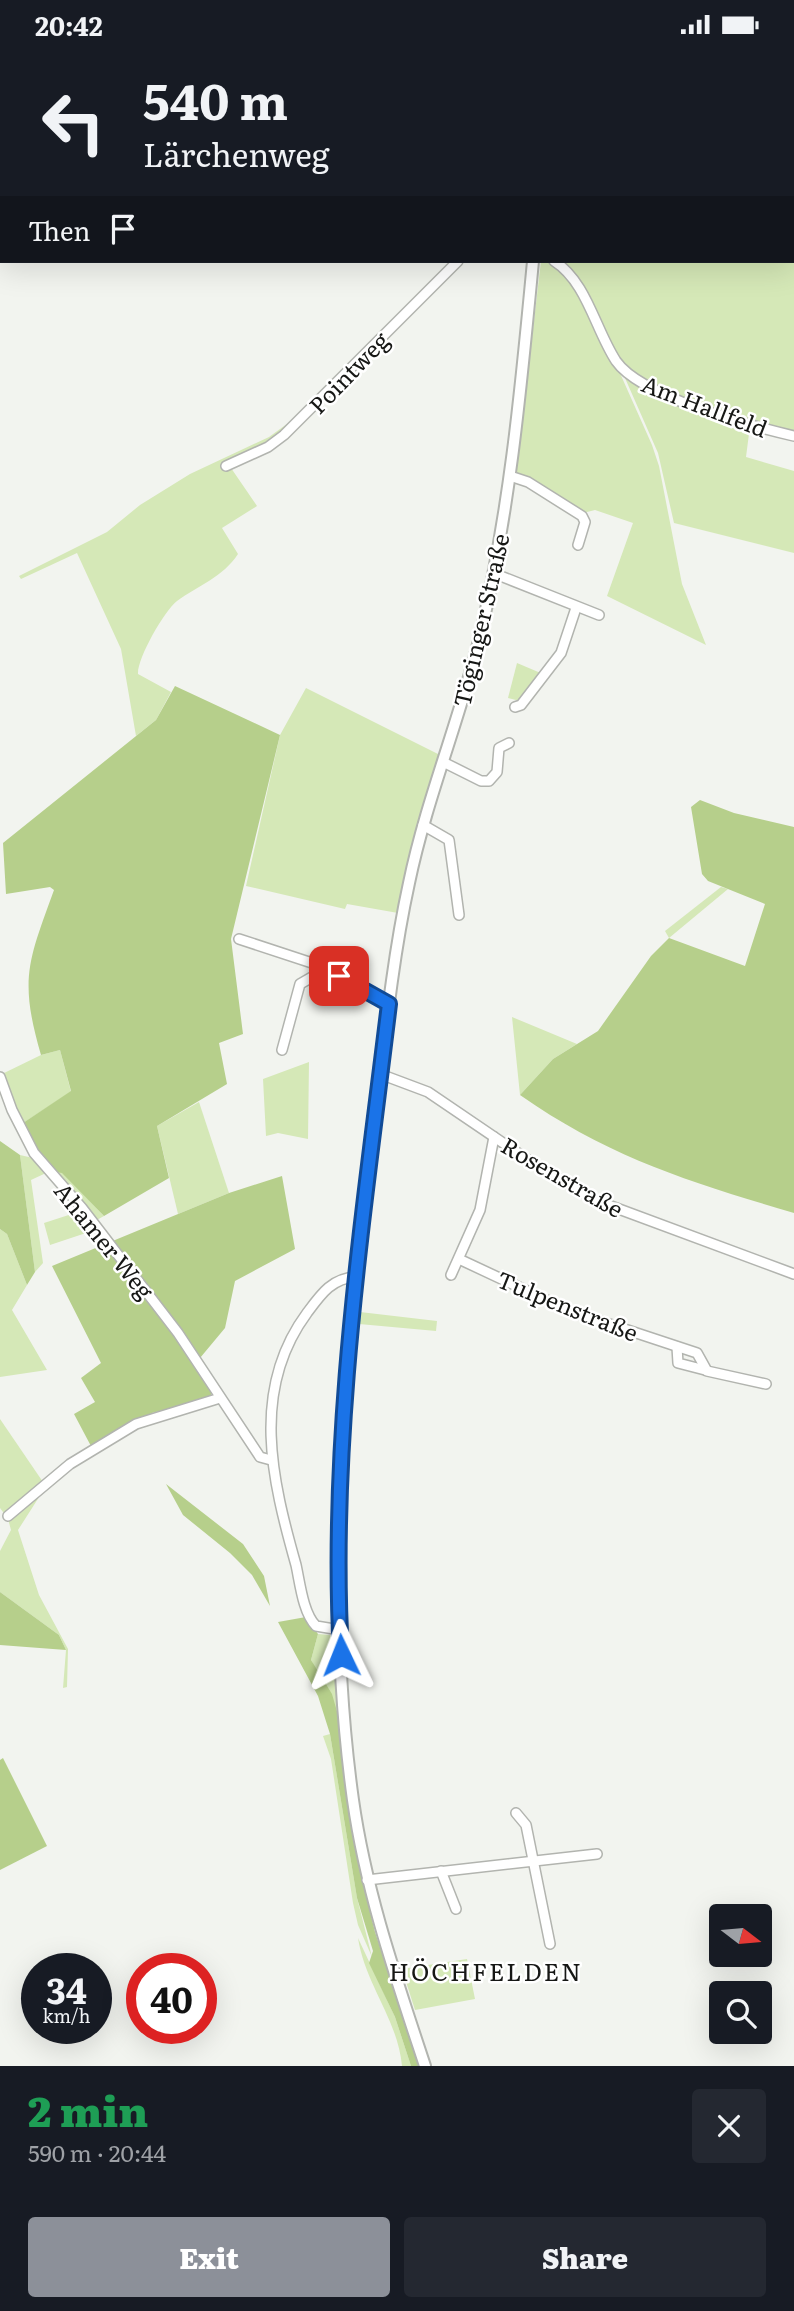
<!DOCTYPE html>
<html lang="en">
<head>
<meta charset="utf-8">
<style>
  body { margin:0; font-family:Literata,serif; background:#242831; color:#f1f3f6; height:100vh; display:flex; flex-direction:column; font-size:26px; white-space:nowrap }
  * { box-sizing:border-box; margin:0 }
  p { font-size:23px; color:#9ea1a6 }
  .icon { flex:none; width:38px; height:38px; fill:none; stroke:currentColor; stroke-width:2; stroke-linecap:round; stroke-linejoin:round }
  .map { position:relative; height:2017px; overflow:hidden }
  .sheet { display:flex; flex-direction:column; background:#171b24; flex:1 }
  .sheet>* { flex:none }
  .hud { position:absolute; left:0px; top:0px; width:794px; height:214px; box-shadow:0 7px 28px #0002; background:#171b24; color:#f1f3f6; overflow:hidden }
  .needle { width:46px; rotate:106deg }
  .tools { position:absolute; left:709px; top:1855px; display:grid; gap:14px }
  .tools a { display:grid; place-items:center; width:63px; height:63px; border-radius:7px; background:#171b24; box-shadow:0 7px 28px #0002; font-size:35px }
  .speed { position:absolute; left:21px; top:1904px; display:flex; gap:14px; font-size:35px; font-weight:700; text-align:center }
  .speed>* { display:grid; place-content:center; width:91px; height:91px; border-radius:50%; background:#171b24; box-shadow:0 7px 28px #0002; line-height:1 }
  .speed small { font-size:18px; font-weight:400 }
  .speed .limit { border:10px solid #d22; background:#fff; color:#111 }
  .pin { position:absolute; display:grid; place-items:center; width:60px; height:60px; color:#fff; margin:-30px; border-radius:14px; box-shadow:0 4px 10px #0006 }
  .me { position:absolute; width:77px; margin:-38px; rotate:358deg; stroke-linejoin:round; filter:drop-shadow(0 0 5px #0008) }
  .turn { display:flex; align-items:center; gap:24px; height:147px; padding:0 28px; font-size:32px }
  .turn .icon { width:91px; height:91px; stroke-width:2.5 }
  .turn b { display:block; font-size:49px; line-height:60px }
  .then { display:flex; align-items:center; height:66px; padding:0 28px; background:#0003; gap:14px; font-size:26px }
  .round { display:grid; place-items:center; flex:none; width:74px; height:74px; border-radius:7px; background:#242831 }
  .overview { display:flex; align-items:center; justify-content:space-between; height:119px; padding:0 28px }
  h1 { font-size:42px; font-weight:800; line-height:52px; color:#1e9e55 }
  .button { display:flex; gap:14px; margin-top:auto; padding:14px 28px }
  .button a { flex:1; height:80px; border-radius:7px; background:#8c9099; color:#fff; font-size:28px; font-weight:800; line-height:80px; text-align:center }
  .button a+a { background:#242831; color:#f1f3f6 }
  .status { display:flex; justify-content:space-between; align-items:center; height:49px; padding:0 35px; background:#171b24; direction:ltr }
  .status svg { height:19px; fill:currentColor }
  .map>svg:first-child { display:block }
</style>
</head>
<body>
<div class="status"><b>20:42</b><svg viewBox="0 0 49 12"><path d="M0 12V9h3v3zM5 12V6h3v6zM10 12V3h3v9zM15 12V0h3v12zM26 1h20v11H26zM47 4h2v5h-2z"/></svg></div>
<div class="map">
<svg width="794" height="2017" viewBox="0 0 794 2017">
  <rect width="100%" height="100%" fill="#f2f4ef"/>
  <!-- green -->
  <g fill="#d5e8b7">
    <path d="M675 0H794V386C749 372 650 349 621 312 597 282 578 245 557 212H793V2Z"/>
    <path d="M541 212 552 214 568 226 611 304 652 396 659 417 682 535 706 596 607 547 633 474 595 461 583 464 516 425Z"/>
    <path d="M368 295 322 348 294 375 231 419 257 457 222 479 238 505C223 528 198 537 177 552 164 562 137 610 138 625L171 643 156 671 136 687 121 600 77 504 21 530 19 527 107 483 140 456 190 425 269 388 302 364Z"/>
    <path d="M621 320 638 334 750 377 746 408 794 422V504L674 474 658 404Z"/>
    <path d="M517 614 543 625 520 652 508 649Z"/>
    <path d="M306 639 440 706 412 798 398 864 347 855 345 860 246 837 280 686Z"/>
    <path d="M721 838 728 840 669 889 665 882Z"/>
    <path d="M512 968 577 995 553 1010 520 1046Z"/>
    <path d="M60 1001 71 1043 20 1076 0 1026 41 1006Z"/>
    <path d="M309 1013 308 1090 278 1084 266 1087 263 1030Z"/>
    <path d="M199 1053 229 1144 178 1165 157 1077Z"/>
    <path d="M20 1106 33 1109 46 1124 31 1131 43 1214 35 1223Z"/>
    <path d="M50 1122 62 1123 104 1167 95 1172Z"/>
    <path d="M81 1162 95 1181 50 1196 44 1174Z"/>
    <path d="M0 1180 7 1185 27 1236 12 1261 47 1321 0 1328Z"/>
    <path d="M360 1263 437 1272 436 1282 359 1275Z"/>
    <path d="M0 1370 45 1436 6 1467 0 1459Z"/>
    <path d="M41 1445 18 1481 39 1546 68 1600 67 1638 63 1639 66 1601 59 1586 0 1543V1502L11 1481 8 1470Z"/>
    <path d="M318 1585 330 1586 336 1593 342 1680 311 1611Z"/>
    <path d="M330 1685 357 1849 372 1908 358 1876 353 1854 331 1710 323 1687Z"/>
    <path d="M358 1889 395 1968 411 2017H402C398 1971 365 1935 358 1889Z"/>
    <path d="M467 1910 475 1950 415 1961 402 1920Z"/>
  </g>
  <!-- forest -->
  <g fill="#b6cf8b">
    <path d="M175 637 280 686 231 890 243 985 219 994 227 1035 157 1077 169 1129 104 1167 62 1124 50 1122 20 1076 71 1042 60 1001 41 1006C19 930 28 913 54 841L50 838 6 845 3 794 156 671Z"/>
    <path d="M700 751 734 764 794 778V1164C690 1133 610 1109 520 1046L553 1010 598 982 651 907 669 889 745 917 765 855 708 832 702 825 691 758Z"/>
    <path d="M0 1092 20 1106 35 1223 27 1236 7 1185 0 1180Z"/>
    <path d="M282 1127 295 1200 235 1232 225 1279 195 1315 212 1342 210 1349 152 1364 92 1399 74 1365 95 1353 81 1329 101 1314 52 1217 229 1144Z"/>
    <path d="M166 1435 243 1495 264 1527 270 1557 252 1526 230 1504 183 1466Z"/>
    <path d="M0 1543 59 1586 66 1601 0 1596Z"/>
    <path d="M306 1568 318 1585 311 1611 332 1645 342 1680 362 1829 375 1883 420 2017H411L395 1968 369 1914 373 1902 357 1849 330 1685 318 1647 278 1573Z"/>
    <path d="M3 1709 47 1797 0 1821V1711Z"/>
  </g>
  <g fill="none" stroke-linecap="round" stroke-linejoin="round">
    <!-- minor casing -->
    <g stroke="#b2b4af" stroke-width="12">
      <g id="minor">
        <path d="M0 2 2 6"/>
        <path d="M0 40H2"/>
        <path d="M554 212C587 233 595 280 616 312 641 348 751 377 794 387"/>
        <path d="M226 417 268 398 284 386 458 212"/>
        <path d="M510 427 528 433 582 467 585 473 578 496"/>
        <path d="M493 524 599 566"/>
        <path d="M515 658 521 656 561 604 576 559"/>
        <path d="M443 713 481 732H489L497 723 499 699 509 694"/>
        <path d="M423 776 449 791 459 866"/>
        <path d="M239 890 312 914 389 955"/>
        <path d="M282 1001 300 935 326 920"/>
        <path d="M380 1025 428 1043 540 1119 600 1153 794 1225"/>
        <path d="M0 1028 12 1061 34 1104 82 1159 178 1284 260 1408 271 1411"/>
        <path d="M461 1211 570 1262 697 1304 707 1322 766 1335"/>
        <path d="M451 1226 480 1161 494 1088"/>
        <path d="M677 1298 678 1314 705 1321"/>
        <path d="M8 1467 70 1415 136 1375 220 1349"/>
        <path d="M340 1581 316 1577C303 1564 300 1534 296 1516 272 1431 250 1341 307 1264 321 1245 332 1229 356 1228"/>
        <path d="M516 1764 526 1776 550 1895"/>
        <path d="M441 1822 456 1860"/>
        <path d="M367 1831 597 1805"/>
      </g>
    </g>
    <!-- tertiary casing -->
    <g stroke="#b2b4af" stroke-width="14">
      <g id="tertiary">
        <path d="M560 2V0"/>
        <path d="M425 2017C396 1929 366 1843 353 1751 323 1536 344 1312 372 1098 383 1010 390 921 409 834 426 752 458 675 478 595 509 469 521 340 533 212"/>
      </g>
    </g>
    <!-- minor -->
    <use href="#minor" stroke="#fff" stroke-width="9"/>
    <!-- tertiary -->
    <use href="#tertiary" stroke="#fff" stroke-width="10"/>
  </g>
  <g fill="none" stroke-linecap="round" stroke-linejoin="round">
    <!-- route casing -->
    <g stroke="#114b97" stroke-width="18">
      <path id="route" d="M339 927 389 955C363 1170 329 1389 341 1606"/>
    </g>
    <!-- route -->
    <use href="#route" stroke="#1a73e8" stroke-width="12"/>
  </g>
  <g text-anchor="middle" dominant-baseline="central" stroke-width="5" stroke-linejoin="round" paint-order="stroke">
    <!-- street labels -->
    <g font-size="23" fill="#161715" stroke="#fff">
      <text transform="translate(348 323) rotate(-46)">Pointweg</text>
      <text transform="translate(705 356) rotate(21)">Am Hallfeld</text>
      <text transform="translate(480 571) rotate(-77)">Töginger Straße</text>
      <text transform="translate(563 1127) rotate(30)">Rosenstraße</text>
      <text transform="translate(105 1191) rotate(51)">Ahamer Weg</text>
      <text transform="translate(568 1256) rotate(22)">Tulpenstraße</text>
    </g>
    <!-- neighbourhood labels -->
    <g font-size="24" letter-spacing="2" fill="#161715" stroke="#fff">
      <text x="486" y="1921">HÖCHFELDEN</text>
    </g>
  </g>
</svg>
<div class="tools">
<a><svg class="needle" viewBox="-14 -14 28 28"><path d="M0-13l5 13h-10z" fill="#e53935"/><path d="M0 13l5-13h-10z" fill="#9ea1a6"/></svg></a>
<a><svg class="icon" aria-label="search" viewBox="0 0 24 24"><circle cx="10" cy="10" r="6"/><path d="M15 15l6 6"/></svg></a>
</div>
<div class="speed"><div>34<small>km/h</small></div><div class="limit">40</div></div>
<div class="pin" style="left:339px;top:927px;background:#d93025"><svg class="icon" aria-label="arrive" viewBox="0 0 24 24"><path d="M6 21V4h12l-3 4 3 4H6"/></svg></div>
<svg class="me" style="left:341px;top:1606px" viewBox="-20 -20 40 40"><path d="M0-17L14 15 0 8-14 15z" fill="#1a73e8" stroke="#fff" stroke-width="4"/></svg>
<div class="hud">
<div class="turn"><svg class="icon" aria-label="left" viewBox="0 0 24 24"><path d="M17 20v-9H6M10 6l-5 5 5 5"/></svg><div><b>540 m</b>Lärchenweg</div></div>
<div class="then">Then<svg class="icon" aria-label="arrive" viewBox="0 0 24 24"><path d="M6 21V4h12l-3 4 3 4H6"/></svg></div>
</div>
</div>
<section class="sheet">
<div class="overview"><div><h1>2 min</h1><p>590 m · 20:44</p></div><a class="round"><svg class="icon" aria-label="close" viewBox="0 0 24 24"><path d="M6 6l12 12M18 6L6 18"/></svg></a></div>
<div class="button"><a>Exit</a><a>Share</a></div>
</section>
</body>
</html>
